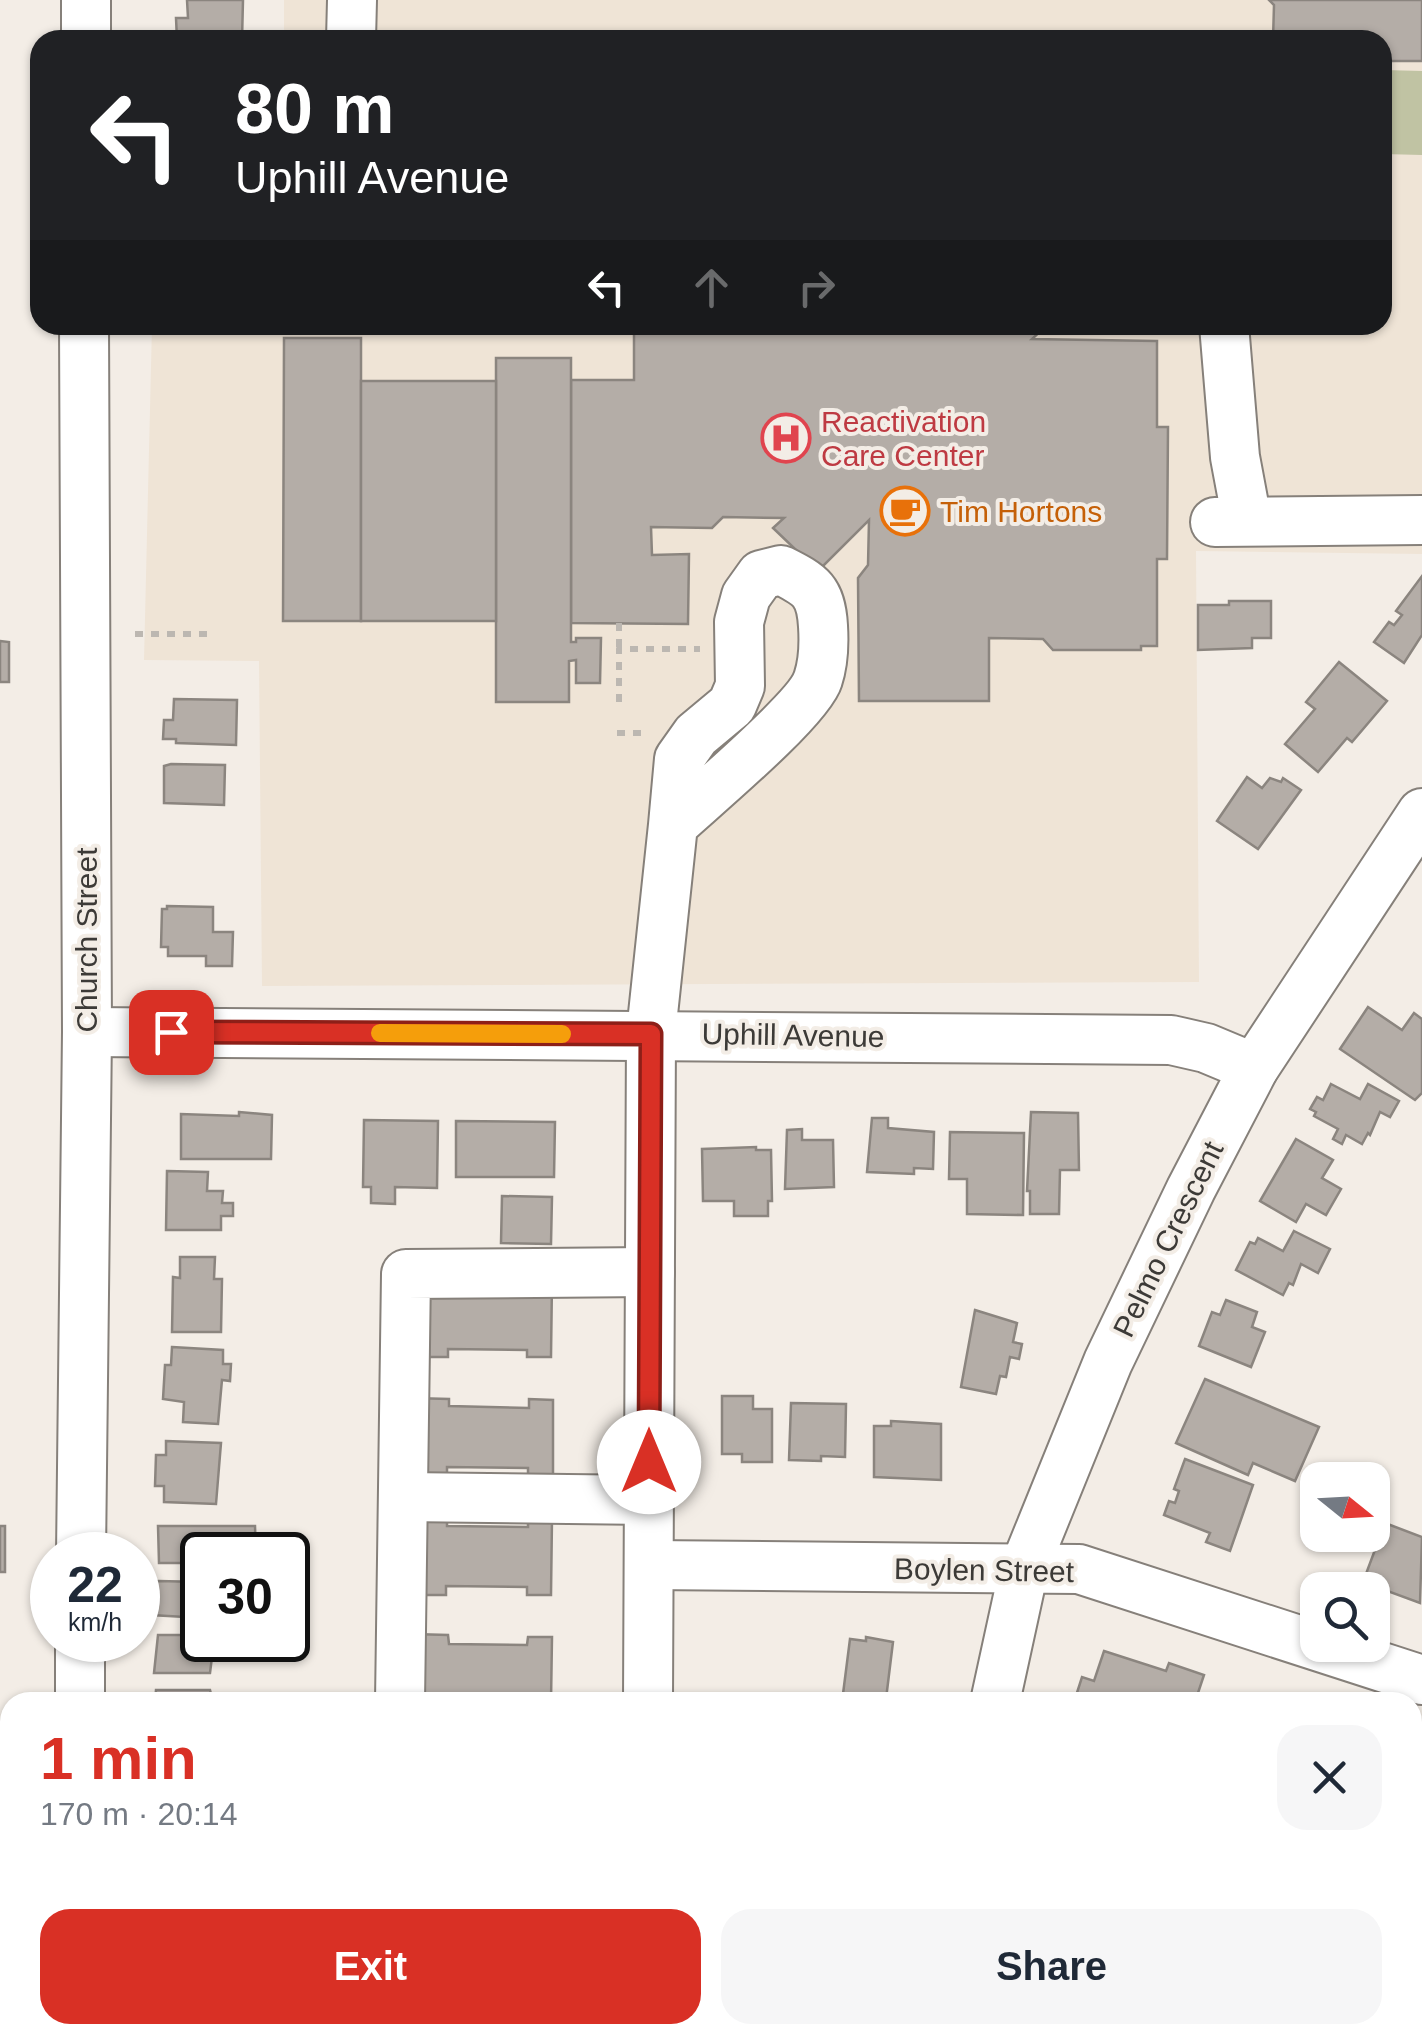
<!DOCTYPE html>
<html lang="en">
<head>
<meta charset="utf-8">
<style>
  body { margin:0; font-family:Arial,sans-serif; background:#f6f6f7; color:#1f2937; height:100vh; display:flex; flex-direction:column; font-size:38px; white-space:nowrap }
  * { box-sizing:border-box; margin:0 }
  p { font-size:32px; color:#747a83 }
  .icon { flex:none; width:55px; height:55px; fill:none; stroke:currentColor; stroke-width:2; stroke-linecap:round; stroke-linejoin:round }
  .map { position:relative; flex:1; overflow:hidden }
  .sheet { position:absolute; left:0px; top:1692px; width:1422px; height:352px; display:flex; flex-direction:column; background:#fff; border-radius:30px 30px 0 0; box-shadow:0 2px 8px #0004 }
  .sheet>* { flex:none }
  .banner { position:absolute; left:30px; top:30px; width:1362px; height:305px; border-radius:30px; box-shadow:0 2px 8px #0004; background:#202124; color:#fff; overflow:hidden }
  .needle { width:65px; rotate:108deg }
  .controls { position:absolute; left:1300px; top:1462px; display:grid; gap:20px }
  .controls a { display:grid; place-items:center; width:90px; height:90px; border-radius:20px; background:#fff; box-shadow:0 2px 8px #0004; font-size:50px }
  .speed { position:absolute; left:30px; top:1532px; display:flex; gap:20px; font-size:50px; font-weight:700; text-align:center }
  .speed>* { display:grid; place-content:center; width:130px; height:130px; border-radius:50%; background:#fff; box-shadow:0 2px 8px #0004; line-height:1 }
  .speed small { font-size:25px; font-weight:400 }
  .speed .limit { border:5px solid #111; border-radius:15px; background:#fff; color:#111 }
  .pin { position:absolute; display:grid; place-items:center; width:85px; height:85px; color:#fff; margin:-42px; border-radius:20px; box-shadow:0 5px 15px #0006 }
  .me { position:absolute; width:110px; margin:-55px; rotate:0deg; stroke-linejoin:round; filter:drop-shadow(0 0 8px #0008) }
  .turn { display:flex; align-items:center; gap:35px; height:210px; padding:0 40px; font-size:45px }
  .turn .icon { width:130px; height:130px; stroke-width:2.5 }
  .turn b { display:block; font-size:70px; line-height:85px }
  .lanes { display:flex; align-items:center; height:95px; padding:0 40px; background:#0003; justify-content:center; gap:50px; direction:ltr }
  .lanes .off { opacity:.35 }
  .round { display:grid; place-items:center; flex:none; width:105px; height:105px; border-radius:30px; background:#f6f6f7 }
  .overview { display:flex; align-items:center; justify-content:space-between; height:170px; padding:0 40px }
  h1 { font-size:60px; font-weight:700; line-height:75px; color:#d93025 }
  .primary-button { display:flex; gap:20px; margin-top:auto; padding:20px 40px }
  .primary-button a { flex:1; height:115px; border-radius:30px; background:#d93025; color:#fff; font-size:40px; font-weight:700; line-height:115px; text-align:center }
  .primary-button a+a { background:#f6f6f7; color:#1f2937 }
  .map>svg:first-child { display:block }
</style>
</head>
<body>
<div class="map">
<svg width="1422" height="2044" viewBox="0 0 1422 2044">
  <rect width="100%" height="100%" fill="#f3ede6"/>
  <!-- built -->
  <path fill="#efe4d6" d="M284 0H1422V554L1196 551 1199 982 262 986 259 661 144 660 152 325H1382V40H284Z"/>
  <!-- green -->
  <path fill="#c0c3a3" d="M1383 70 1422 71V155L1383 154Z"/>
  <!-- building -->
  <g fill="#b4ada7" stroke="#8b857f" stroke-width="2.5">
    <path d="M187 0H243L242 40H177L176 18H188Z"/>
    <path d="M1269 0H1422V61H1382V40H1273L1274 5Z"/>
    <path d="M526 325H1047L1032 339 1157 341V427H1168L1167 559H1157V646H1141V650H1053L1043 639 989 638V701H859L858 578 868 565 869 520 818 571 773 528 784 518 723 517 712 528 651 527 652 555 689 554 688 624 571 623V380H634V328Z"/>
    <path d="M284 338H361V621H283Z"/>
    <path d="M496 358H571V642H576V638H601L600 683H576V660L569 661V702H496Z"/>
    <rect x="361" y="381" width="135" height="240"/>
    <path d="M1422 576V635L1404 663 1374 642 1389 622 1394 625 1402 615 1396 611Z"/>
    <path d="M1229 601H1271V638H1252V648L1198 650V605H1229Z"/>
    <path d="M0 641 9 642V682H0Z"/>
    <path d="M1339 662 1387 701 1352 742 1347 738 1318 772 1285 744 1315 709 1306 702Z"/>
    <path d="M174 699 237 700 236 745 176 743V739H163L164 720H173Z"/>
    <path d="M171 764 225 765 224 805 164 803V766Z"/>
    <path d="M1247 777 1262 788 1270 778 1281 782 1283 778 1301 790 1258 849 1217 821Z"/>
    <path d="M167 906 213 907V932H233L232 966H206V956H168V947H161L162 909H167Z"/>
    <path d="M1368 1007 1402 1030 1414 1013 1422 1019V1093L1415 1100 1340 1049Z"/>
    <path d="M1331 1084 1360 1099 1368 1084 1399 1101 1390 1117 1380 1112 1370 1135 1368 1133 1362 1144 1346 1135 1342 1144 1333 1139 1338 1129 1314 1116 1316 1112 1310 1109 1317 1097 1323 1100Z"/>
    <path d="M239 1112 272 1115 271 1159H181V1114L239 1116Z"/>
    <path d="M1031 1112 1078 1113 1079 1170H1060L1059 1214H1030V1191H1027Z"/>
    <path d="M872 1118H888V1128L934 1132 933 1169 914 1168V1174L867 1172Z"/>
    <path d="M364 1120 438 1121 437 1188 395 1187V1204L371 1203V1187H363Z"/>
    <path d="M456 1121 555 1122 554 1177H456Z"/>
    <path d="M802 1129V1140H833L834 1187 785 1189 787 1130Z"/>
    <path d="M950 1132 1024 1133 1023 1215 967 1214V1179H949Z"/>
    <path d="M1296 1139 1333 1160 1322 1178 1341 1189 1326 1215 1306 1204 1296 1222 1260 1201Z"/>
    <path d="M756 1147V1150H771L772 1201H768V1216H734V1201H703L702 1149Z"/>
    <path d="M167 1171 208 1172 207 1191H223L222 1203H233V1216H221V1230H166Z"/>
    <path d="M502 1196 552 1197 551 1244 501 1243Z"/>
    <path d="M1294 1231 1330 1249 1318 1273 1301 1264 1293 1285 1289 1283 1283 1295 1236 1270 1250 1242 1255 1244 1258 1238 1283 1251Z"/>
    <path d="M180 1257H215L214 1279H222L221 1332H172L173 1277 180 1278Z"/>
    <path d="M413 1280 552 1281 551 1357H527V1350L448 1349V1357H412Z"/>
    <path d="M1226 1300 1257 1312 1252 1327 1265 1332 1251 1367 1199 1346 1212 1312 1220 1315Z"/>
    <path d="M975 1310 1017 1323 1013 1342 1022 1344 1019 1359 1010 1357 1006 1377 1000 1376 996 1394 961 1387Z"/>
    <path d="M172 1347 223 1350V1364H231L230 1381 222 1380 218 1424 183 1422 184 1402 163 1399 165 1365H171Z"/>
    <path d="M1205 1379 1319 1427 1295 1481 1253 1463 1248 1475 1176 1443Z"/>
    <path d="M722 1396H753V1409H772V1462H742V1454H722Z"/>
    <path d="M412 1398 449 1399V1406L529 1408V1399L553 1400V1475H528V1468L447 1467V1476L412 1475Z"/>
    <path d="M791 1403 846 1404 845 1457 821 1456V1461L789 1460Z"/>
    <path d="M891 1421 941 1424V1480L874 1477V1426H891Z"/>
    <path d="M166 1441 221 1443 216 1504 164 1502V1486H155L156 1455H166Z"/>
    <path d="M1185 1459 1253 1485 1230 1551 1206 1542 1210 1533 1164 1515 1169 1501 1175 1503 1179 1491 1174 1489Z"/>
    <path d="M412 1518H447V1526L528 1527V1518H552L551 1595H527V1587L446 1586V1595H412Z"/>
    <path d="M1385 1523 1422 1537 1420 1603 1385 1590 1379 1604 1372 1601V1590H1360Z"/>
    <rect x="0" y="1526" width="5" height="46"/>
    <path d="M158 1526H255L256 1555H202V1563H159Z"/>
    <path d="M158 1581 202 1582V1618L151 1615 148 1595H153L154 1583Z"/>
    <path d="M412 1634 448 1635 449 1644 527 1645 528 1637H552L551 1702H411Z"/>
    <path d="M158 1635H202V1640H210V1649H213L210 1673H154Z"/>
    <path d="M866 1637 893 1642 886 1699 843 1694 850 1639 866 1641Z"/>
    <path d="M1104 1651 1166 1671 1169 1663 1204 1675 1195 1702H1074L1082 1677 1094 1681Z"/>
    <path d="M156 1690H210L213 1702H155Z"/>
    <path d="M228 2035V2044H144V2036L148 2035Z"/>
    <rect x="410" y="2035" width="140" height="9"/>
  </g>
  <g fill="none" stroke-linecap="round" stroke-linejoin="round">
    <!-- minor casing -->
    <g stroke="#86807a" stroke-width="52">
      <g id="minor">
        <path d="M86 40V0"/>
        <path d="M351 40 352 0"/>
        <path d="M1224 325 1235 457 1247 521"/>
        <path d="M1215 522 1422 520"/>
        <path d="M87 1032 1171 1040 1206 1048 1254 1068"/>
        <path d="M403 1497 649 1500"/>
        <path d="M81 1555 87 1032 84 325"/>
        <path d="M649 1565 1079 1569 1422 1680"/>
        <path d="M80 1702V1640"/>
        <path d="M400 1702 406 1274 650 1272"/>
        <path d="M648 1702 651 1033 673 825C701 799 809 709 818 679 823 664 824 642 823 626 821 591 811 585 781 570L761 575 746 596 739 622 740 686 732 705 696 735 679 759 673 825"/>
        <path d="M995 1702 1024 1569 1108 1362 1191 1189 1254 1068 1422 813"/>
        <path d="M76 2044V2035"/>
        <path d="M394 2044V2035"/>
        <path d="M646 2044V2035"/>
        <path d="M924 2044 925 2035"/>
      </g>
    </g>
    <!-- path -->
    <g stroke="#bcb7b1" stroke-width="6" stroke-dasharray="8 8" stroke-linecap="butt">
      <path d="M619 623V649"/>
      <path d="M135 634H213"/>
      <path d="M619 702V649H700"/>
      <path d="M617 733H647"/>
    </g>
    <!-- minor -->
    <use href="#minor" stroke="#fff" stroke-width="48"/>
  </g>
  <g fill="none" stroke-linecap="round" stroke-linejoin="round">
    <!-- route casing -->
    <g stroke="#8d1f18" stroke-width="25">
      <path id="route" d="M171 1032 651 1034 649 1462"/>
    </g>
    <!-- route -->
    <use href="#route" stroke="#d93025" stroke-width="18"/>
    <!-- slow -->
    <path stroke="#f59e0b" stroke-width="18" d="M380 1033 562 1034"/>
  </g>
  <!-- icons -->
  <defs>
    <g id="hospital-ring" transform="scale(2.5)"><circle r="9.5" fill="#f3ede6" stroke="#e0444e" stroke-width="1.5"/><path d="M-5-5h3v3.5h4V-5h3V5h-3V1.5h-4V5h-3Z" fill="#e0444e"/></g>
    <g id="cafe-ring" transform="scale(2.5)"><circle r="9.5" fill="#f3ede6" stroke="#e8710a" stroke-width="1.5"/><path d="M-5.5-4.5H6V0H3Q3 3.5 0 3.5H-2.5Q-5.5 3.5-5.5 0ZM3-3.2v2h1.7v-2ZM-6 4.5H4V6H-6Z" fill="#e8710a"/></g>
  </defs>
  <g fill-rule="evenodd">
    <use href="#hospital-ring" x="786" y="438"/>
    <use href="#cafe-ring" x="905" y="511"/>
  </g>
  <g text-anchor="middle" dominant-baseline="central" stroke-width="8" stroke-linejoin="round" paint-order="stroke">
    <!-- health labels -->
    <g font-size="30" fill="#be3a42" stroke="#f3ede6" text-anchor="start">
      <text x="821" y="421">Reactivation<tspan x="821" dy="34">Care Center</tspan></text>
    </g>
    <!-- food labels -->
    <g font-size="30" fill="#c56008" stroke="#f3ede6" text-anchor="start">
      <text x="940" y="511">Tim Hortons</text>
    </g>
    <!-- street labels -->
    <g font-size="30" fill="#3c3a37" stroke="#f3ede6">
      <text transform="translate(86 940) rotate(-90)">Church Street</text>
      <text transform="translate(793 1035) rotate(1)">Uphill Avenue</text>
      <text transform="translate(1168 1239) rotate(-64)">Pelmo Crescent</text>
      <text transform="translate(984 1570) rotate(1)">Boylen Street</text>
    </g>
  </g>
</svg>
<div class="controls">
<a><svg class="needle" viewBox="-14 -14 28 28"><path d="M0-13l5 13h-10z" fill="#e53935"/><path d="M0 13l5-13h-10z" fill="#747a83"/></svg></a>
<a><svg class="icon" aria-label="search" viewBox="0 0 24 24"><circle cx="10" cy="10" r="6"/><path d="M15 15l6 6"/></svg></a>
</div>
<div class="speed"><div>22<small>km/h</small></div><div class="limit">30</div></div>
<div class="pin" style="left:171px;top:1032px;background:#d93025"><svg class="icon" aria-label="arrive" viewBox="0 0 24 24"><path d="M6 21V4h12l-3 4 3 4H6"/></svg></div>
<svg class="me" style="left:649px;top:1462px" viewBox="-20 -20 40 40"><circle r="19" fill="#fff"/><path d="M0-13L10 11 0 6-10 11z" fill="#d93025"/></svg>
<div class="banner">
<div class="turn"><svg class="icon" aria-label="left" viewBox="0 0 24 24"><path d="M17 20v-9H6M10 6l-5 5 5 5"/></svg><div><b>80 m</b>Uphill Avenue</div></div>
<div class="lanes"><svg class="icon" aria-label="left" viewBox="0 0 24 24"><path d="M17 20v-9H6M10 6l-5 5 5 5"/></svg><svg class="icon off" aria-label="ahead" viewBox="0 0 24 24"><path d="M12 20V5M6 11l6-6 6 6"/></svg><svg class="icon off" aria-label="right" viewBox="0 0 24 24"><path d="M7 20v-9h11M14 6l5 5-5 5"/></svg></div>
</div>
<section class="sheet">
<div class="overview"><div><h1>1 min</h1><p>170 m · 20:14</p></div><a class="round"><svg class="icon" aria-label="close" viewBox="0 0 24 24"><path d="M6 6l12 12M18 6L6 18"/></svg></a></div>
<div class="primary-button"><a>Exit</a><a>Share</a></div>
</section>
</div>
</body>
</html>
